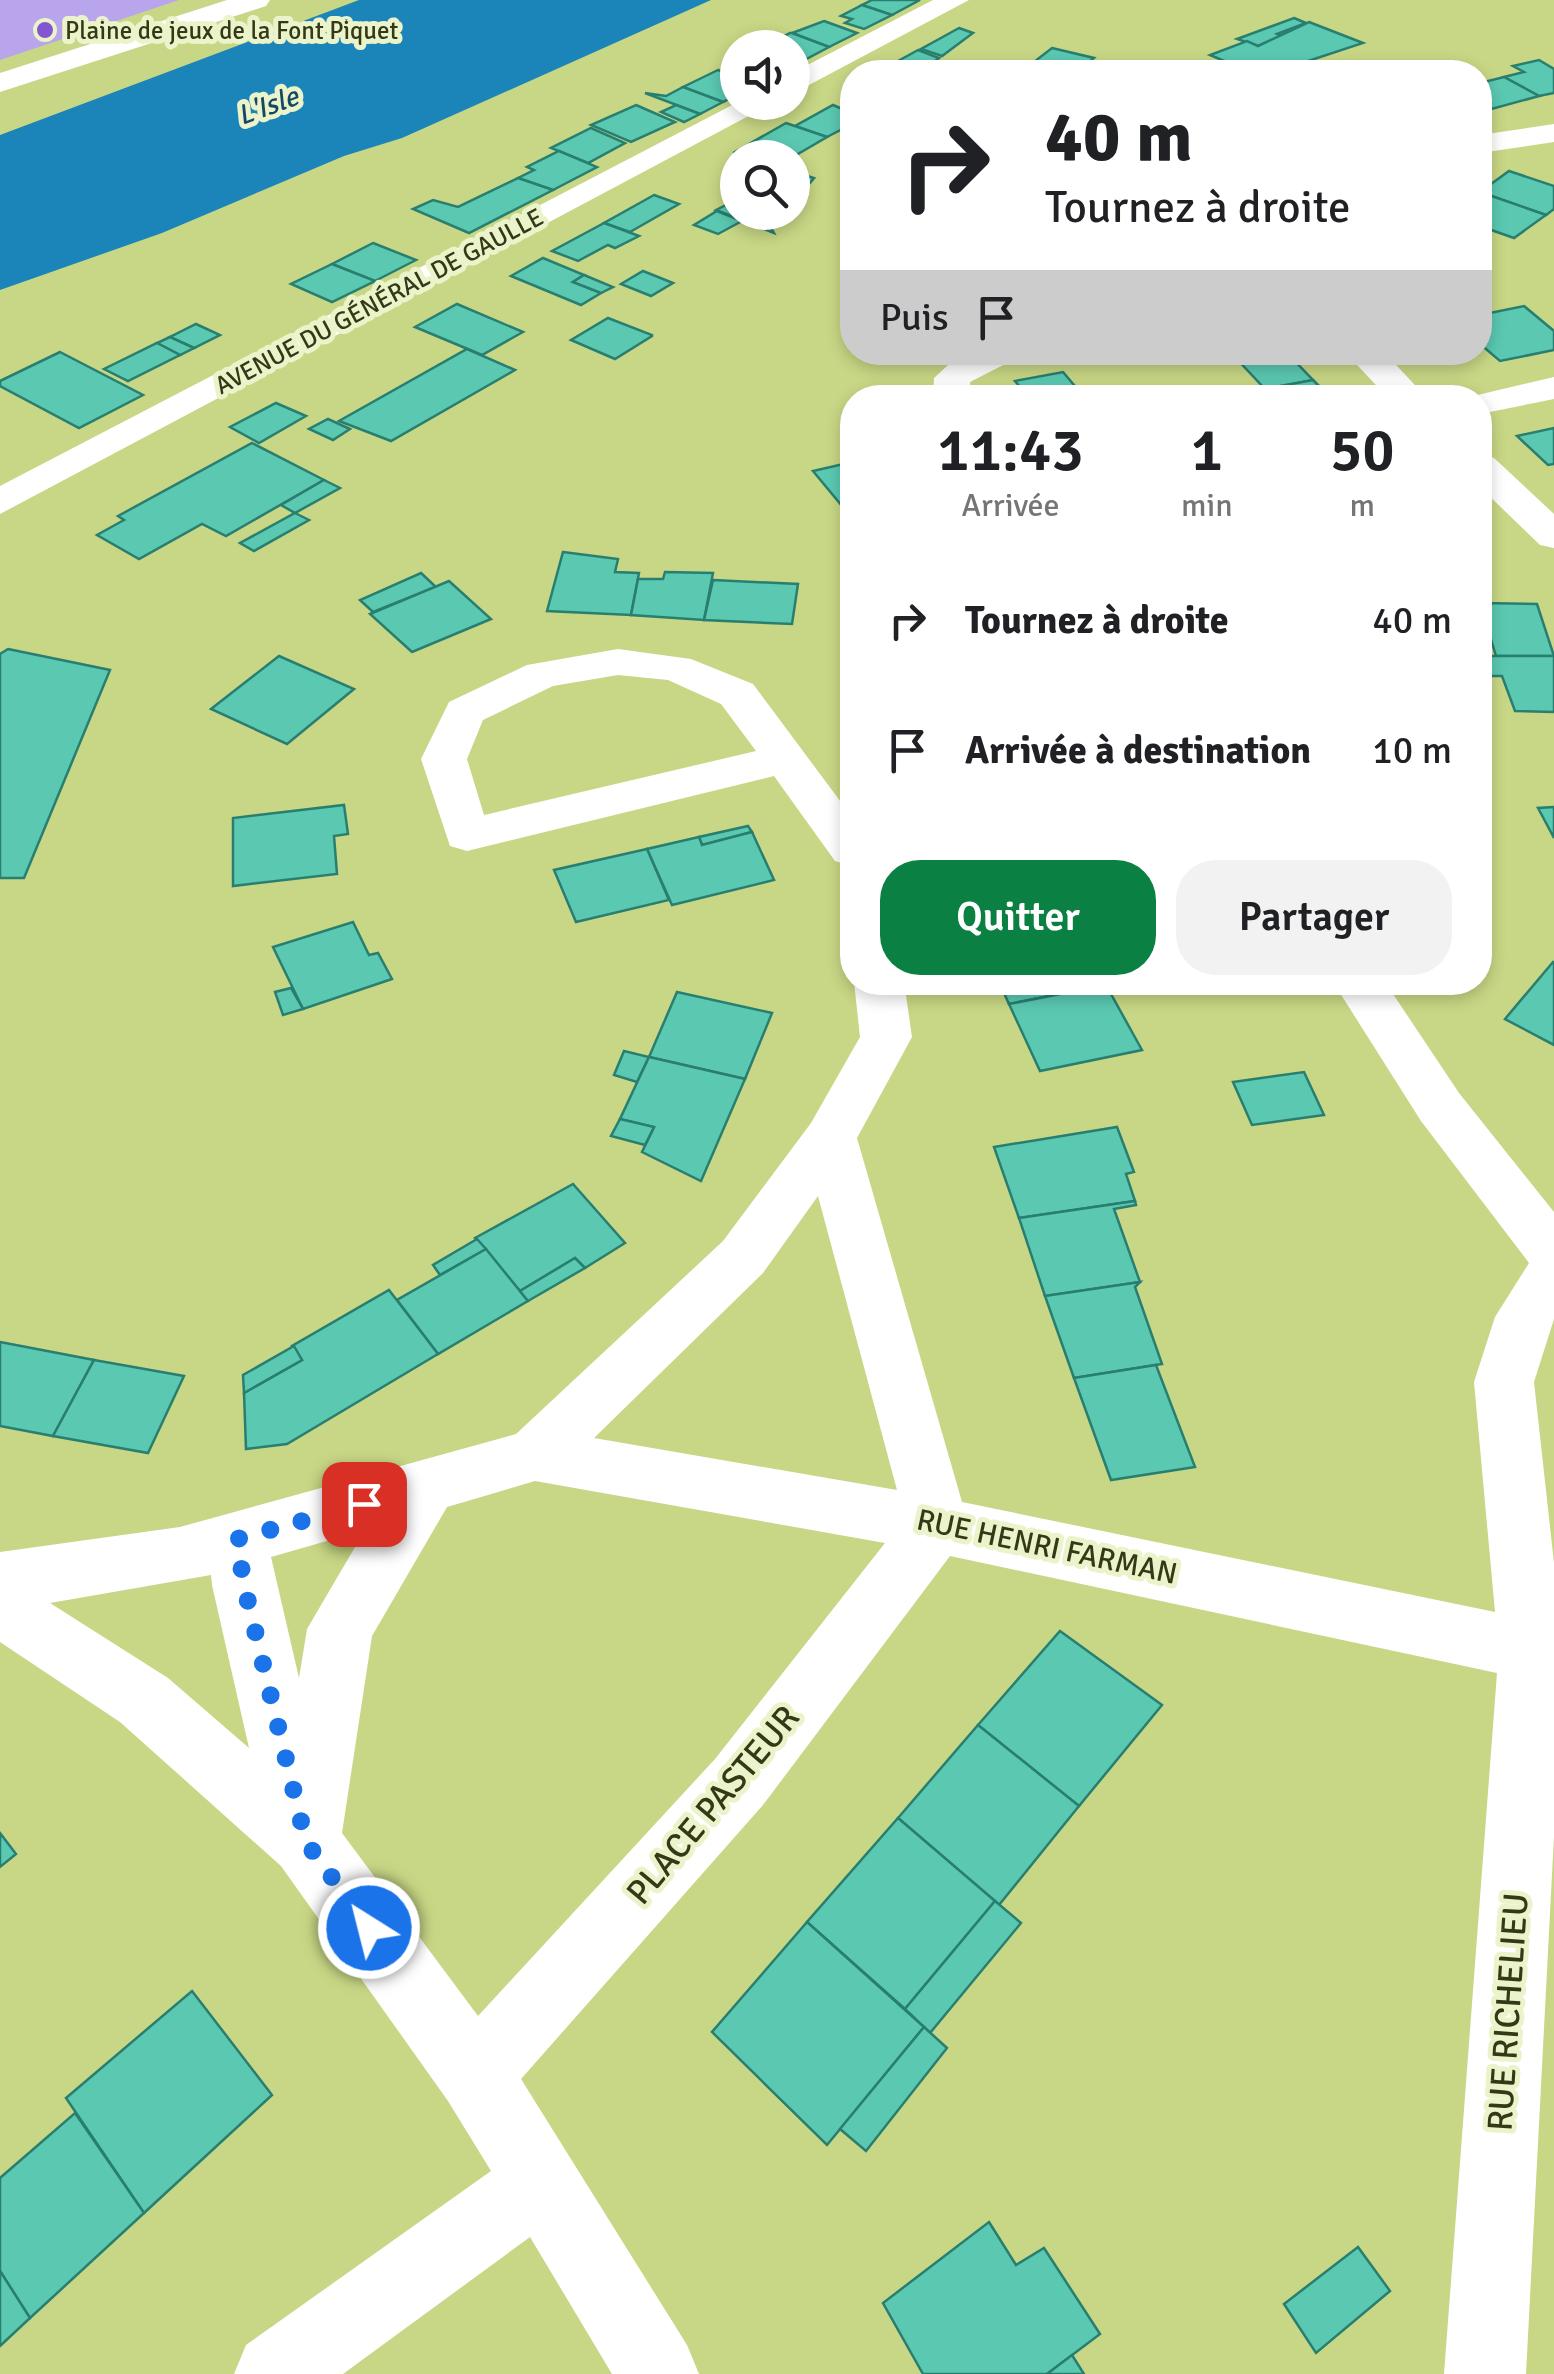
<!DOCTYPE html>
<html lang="fr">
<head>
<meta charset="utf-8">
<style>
  body { margin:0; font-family:Signika,sans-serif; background:#f2f2f2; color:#202124; height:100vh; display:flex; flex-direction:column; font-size:38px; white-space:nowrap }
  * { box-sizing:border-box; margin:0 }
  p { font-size:32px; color:#757577 }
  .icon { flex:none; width:55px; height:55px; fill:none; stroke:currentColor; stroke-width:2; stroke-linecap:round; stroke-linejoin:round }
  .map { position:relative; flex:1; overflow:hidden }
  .sheet { position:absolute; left:840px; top:385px; width:652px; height:610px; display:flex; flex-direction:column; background:#fff; border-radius:40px; box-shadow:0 5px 15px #0003 }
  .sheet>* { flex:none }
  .guide { position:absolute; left:840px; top:60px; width:652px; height:305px; border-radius:40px; box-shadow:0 5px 15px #0003; background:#fff; color:#202124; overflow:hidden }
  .controls { position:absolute; left:720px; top:30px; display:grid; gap:20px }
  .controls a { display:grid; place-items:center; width:90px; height:90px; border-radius:50%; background:#fff; box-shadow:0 5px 15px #0003; font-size:50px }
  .pin { position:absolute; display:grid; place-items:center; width:85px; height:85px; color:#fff; margin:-42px; border-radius:20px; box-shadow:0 5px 15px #0006 }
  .me { position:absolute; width:110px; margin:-55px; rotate:324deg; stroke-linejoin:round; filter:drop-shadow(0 0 8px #0008) }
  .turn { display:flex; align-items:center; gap:35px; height:210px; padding:0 40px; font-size:45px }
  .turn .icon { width:130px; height:130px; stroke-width:2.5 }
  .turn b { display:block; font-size:70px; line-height:85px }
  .then { display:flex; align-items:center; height:95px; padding:0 40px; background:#0003; gap:20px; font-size:38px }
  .eta { display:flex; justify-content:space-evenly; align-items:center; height:170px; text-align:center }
  .eta b { font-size:60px; font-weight:600; line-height:70px }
  .primary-button { display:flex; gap:20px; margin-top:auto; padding:20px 40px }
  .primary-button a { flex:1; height:115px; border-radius:40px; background:#0b8043; color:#fff; font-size:40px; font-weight:600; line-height:115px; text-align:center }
  .primary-button a+a { background:#f2f2f2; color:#202124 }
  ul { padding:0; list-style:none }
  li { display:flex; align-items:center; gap:30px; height:130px; padding:0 40px }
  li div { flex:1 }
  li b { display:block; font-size:38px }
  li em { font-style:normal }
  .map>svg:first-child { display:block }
</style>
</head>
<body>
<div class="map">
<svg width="1554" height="2374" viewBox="0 0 1554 2374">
  <rect width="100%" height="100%" fill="#c8d785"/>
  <!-- green -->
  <path fill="#b9a5eb" d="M0 0H179L0 60Z"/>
  <!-- water -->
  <path fill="#1b84b8" d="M359 0H711L402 138 344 156 162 233 0 290V135Z"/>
  <!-- building -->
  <g fill="#5bc9b2" stroke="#297f6f" stroke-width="2.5">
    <path d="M872 0H920L892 15 862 5Z"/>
    <path d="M862 5 892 15 864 29 845 23 852 19 841 16Z"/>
    <path d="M1294 18 1306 23 1277 34 1283 37 1258 46 1237 39Z"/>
    <path d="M824 21 857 33 829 47 792 33Z"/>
    <path d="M1309 22 1363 43 1275 72H1250L1210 55 1247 41 1258 46Z"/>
    <path d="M959 28 973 33 942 56 921 49Z"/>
    <path d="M790 33H792L829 47 795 65 792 48H761Z"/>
    <path d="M1052 48 1094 58 1077 72H1021Z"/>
    <path d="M918 50 939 58 920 72H878Z"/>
    <path d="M1539 60 1554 69V93L1539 96 1504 77 1524 72 1513 66Z"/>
    <path d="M718 70 738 77V95L723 102 683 87Z"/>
    <path d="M1504 77 1539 96 1488 110 1480 106V83Z"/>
    <path d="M683 87 723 102 700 114 645 93 666 96Z"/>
    <path d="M636 105 675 122 631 142 591 125Z"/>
    <path d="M676 105 700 114 684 122 661 112Z"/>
    <path d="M833 105 852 113V124L827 137 795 126Z"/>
    <path d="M786 123 827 137 791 158H752L735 152Z"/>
    <path d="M591 128 625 143 588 163 551 148Z"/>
    <path d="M559 151 597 167 553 190 518 178 534 170 527 167Z"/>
    <path d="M792 171 814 178 792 204Z"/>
    <path d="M1509 171 1554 186V209L1546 215 1480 192Z"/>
    <path d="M518 178 553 190 469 233 413 209 433 200 458 207Z"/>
    <path d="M1480 192 1546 215 1514 238 1480 226Z"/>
    <path d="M654 195 679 204 630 232 604 223Z"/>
    <path d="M738 199V212H777L766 218 774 233 716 210Z"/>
    <path d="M717 211 742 221 718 234 694 225Z"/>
    <path d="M604 223 639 236 615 248 608 245 578 261 552 251Z"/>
    <path d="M373 243 416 260 375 281 332 264Z"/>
    <path d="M543 258 584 275 573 282 601 293 581 305 511 276Z"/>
    <path d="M332 264 375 281 332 302 291 284Z"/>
    <path d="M643 271 673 283 651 296 621 284Z"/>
    <path d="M584 275 613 287 601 293 573 282Z"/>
    <path d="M457 304 523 332 482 355 415 327Z"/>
    <path d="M1524 306 1554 331V350L1500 361 1480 344 1485 343 1480 338V315Z"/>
    <path d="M608 318 652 335V336L615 359 571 340Z"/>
    <path d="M196 324 220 335 194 348 170 337Z"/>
    <path d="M170 337 194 348 180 355 157 343Z"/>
    <path d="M157 343 180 355 128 381 104 369Z"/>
    <path d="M467 349 515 370 391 441 339 421Z"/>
    <path d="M60 352 143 395 79 428 0 386V381Z"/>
    <path d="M1246 352H1286L1313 380 1265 389 1233 355Z"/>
    <path d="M1063 372 1085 398H1029L1015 381Z"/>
    <path d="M1313 380 1331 398H1273L1265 389Z"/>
    <path d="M276 403 306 416 259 443 230 427Z"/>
    <path d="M328 419 350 429 333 440 309 429Z"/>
    <path d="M1554 428V464L1548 465 1517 436Z"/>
    <path d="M252 443 324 480 226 536 202 524 139 559 97 535 124 520 118 516Z"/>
    <path d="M852 462V518L813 471Z"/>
    <path d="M324 480 340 488 295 513 281 505Z"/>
    <path d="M295 513 309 520 254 551 240 543Z"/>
    <path d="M563 552 618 559 615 572 639 573 631 615 547 611Z"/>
    <path d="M665 572 713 573 704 620 631 615 638 579H663Z"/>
    <path d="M421 573 436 587 373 612 360 600Z"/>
    <path d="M713 580 798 584 792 624 704 620Z"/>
    <path d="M449 581 491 619 412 652 370 614Z"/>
    <path d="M1480 603 1537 604 1554 656H1496Z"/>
    <path d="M8 649 110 670 24 878H0V654Z"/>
    <path d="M279 656 354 689 287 744 211 709Z"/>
    <path d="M1480 656H1554V712L1515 711 1502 676H1480Z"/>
    <path d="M344 805 348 834 334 836 337 874 233 886V818Z"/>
    <path d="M1554 807V838L1538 808Z"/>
    <path d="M748 826 752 832 702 845 699 837Z"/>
    <path d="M752 832 774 880 672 905 647 849 699 837 702 845Z"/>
    <path d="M647 849 669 900 576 922 554 870Z"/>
    <path d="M353 922 369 955 378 953 392 979 303 1009 273 947Z"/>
    <path d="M1553 962 1554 963V1045L1505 1019Z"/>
    <path d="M999 982H1105L1106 985 1009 1004Z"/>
    <path d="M1106 985 1142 1050 1040 1071 1009 1004Z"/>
    <path d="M291 988 303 1009 283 1015 275 992Z"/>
    <path d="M677 992 772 1013 745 1079 649 1057Z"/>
    <path d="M624 1051 649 1057 637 1082 614 1075Z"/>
    <path d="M649 1057 745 1079 701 1181 642 1152 654 1127 620 1119Z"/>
    <path d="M1304 1072 1324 1115 1252 1125 1233 1082Z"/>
    <path d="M620 1119 654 1127 645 1145 611 1136Z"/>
    <path d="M1117 1127 1134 1172 1126 1174 1135 1201 1019 1218 994 1147Z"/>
    <path d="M573 1184 625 1243 585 1268 575 1258 520 1291 475 1238Z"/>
    <path d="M1135 1201 1136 1205 1114 1209 1140 1282 1045 1296 1019 1218Z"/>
    <path d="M477 1239 486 1249 440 1275 433 1265Z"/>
    <path d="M486 1249 528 1301 438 1354 397 1300Z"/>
    <path d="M575 1258 585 1268 528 1301 520 1291Z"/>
    <path d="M1140 1282 1135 1287 1162 1364 1074 1378 1045 1296Z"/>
    <path d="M389 1290 438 1354 287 1444 246 1449 244 1393 302 1360 292 1346Z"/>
    <path d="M0 1342 94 1360 53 1436 0 1426Z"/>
    <path d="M294 1346 302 1360 244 1393 243 1375Z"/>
    <path d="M94 1360 184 1376 148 1453 53 1436Z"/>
    <path d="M1156 1365 1195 1467 1111 1480 1074 1378Z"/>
    <path d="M1060 1631 1162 1705 1079 1806 978 1725Z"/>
    <path d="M978 1725 1079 1806 999 1905 898 1818Z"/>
    <path d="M898 1818 995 1901 905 2009 807 1922Z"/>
    <path d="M0 1833 16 1854 0 1867Z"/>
    <path d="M995 1901 1021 1923 930 2033 905 2009Z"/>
    <path d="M807 1922 924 2027 827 2145 712 2032Z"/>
    <path d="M192 1991 272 2095 144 2213 66 2098Z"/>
    <path d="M924 2027 947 2048 866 2151 840 2129Z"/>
    <path d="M75 2113 144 2213 30 2318 0 2271V2178Z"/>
    <path d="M989 2222 1016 2265 1044 2248 1100 2334 1047 2374H923L883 2303Z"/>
    <path d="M1358 2247 1390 2291 1316 2353 1284 2304Z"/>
    <path d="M0 2271 30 2318 0 2346Z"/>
    <path d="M1072 2355 1084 2374H1047Z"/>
  </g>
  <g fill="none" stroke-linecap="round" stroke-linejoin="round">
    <!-- minor -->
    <g fill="#fff" fill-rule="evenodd">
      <path d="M1554 124V142L1480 153V135Z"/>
      <path d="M1018 352 1013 360 970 382 971 398H933L934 378 960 354Z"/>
      <path d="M1345 352H1384L1427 398H1388Z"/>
      <path d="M1554 377V399L1480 414V398H1465Z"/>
      <path d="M1480 454 1494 458 1554 514V548L1540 545 1480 487Z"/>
      <path d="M618 649 691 659 753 684 852 817V866L835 861 774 776 467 851 450 846 421 759 449 702 527 665ZM618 675 668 680 721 704 756 751 484 815 467 759 483 720 553 686Z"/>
      <path d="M854 982H904L912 1037 857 1138 962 1502 1495 1612 1474 1382 1495 1317 1529 1263 1421 1121 1333 982H1385L1459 1093 1554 1212V1319L1534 1382 1554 1563V1836L1526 2374H1444L1497 1673 950 1556 763 1805 521 2079 687 2345 699 2374H612L530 2237 343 2374H234L246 2345 491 2171 448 2101 281 1866 120 1722 0 1642V1552L180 1527 516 1434 723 1241 811 1123 860 1037ZM818 1196 897 1490 594 1438 763 1273ZM535 1481 885 1543 715 1759 478 2016 342 1833 372 1636 447 1507ZM365 1530 307 1629 299 1678 271 1557ZM211 1575 212 1585 249 1748 168 1678 50 1603Z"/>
    </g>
    <!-- major -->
    <g fill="#fff" fill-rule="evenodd">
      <path d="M227 0H270L266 6 0 92V73Z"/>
      <path d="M933 0H969L792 94V73Z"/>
      <path d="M738 102H775L0 514V486Z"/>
    </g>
  </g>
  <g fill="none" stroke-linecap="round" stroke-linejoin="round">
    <!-- route -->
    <path stroke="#1a73e8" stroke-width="18" stroke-dasharray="0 32.4" d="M364 1504 237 1539 244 1585 306 1842 369 1928"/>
  </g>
  <!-- markers -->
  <circle fill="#8356cf" stroke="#ebf3cb" stroke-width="4" cx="45" cy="30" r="10"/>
  <g text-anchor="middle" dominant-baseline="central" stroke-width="10" stroke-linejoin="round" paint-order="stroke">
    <!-- far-poi labels -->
    <g font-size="25" fill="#333816" stroke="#ebf3cb" text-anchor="start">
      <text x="65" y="30">Plaine de jeux de la Font Piquet</text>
    </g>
    <!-- far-street labels -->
    <g font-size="25" fill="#333816" stroke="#ebf3cb">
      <text transform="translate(379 301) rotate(-28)">AVENUE DU GÉNÉRAL DE GAULLE</text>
    </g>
    <!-- far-water labels -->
    <g font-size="28" font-style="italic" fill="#154865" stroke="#ebf3cb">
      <text transform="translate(268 106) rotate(-20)">L'Isle</text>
    </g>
    <!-- street labels -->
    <g font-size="30" fill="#333816" stroke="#ebf3cb">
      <text transform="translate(1047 1547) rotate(12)">RUE HENRI FARMAN</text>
    </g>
    <!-- near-street labels -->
    <g font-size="35" fill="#333816" stroke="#ebf3cb">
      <text transform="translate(713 1805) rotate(-50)">PLACE PASTEUR</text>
      <text transform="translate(1508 2012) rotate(-86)">RUE RICHELIEU</text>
    </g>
  </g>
</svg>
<div class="controls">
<a><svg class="icon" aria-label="sound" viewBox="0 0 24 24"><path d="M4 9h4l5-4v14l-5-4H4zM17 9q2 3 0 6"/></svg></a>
<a><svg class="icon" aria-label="search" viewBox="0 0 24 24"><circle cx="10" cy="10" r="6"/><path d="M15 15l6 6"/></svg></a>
</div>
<div class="pin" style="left:364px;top:1504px;background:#d93025"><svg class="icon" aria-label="arrive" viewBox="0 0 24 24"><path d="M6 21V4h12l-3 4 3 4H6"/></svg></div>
<svg class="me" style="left:369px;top:1928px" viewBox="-20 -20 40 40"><circle r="17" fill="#1a73e8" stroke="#fff" stroke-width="3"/><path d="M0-11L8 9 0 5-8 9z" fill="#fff"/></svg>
<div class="guide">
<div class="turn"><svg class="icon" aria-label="right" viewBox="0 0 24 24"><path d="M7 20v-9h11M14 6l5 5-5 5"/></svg><div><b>40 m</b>Tournez à droite</div></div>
<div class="then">Puis<svg class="icon" aria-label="arrive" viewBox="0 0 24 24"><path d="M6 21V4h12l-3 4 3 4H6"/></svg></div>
</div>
<section class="sheet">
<div class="eta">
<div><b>11:43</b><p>Arrivée</p></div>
<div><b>1</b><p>min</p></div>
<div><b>50</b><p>m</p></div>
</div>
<ul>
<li><svg class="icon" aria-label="right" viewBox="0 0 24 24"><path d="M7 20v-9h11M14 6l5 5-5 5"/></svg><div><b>Tournez à droite</b></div><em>40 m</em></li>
<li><svg class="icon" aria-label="arrive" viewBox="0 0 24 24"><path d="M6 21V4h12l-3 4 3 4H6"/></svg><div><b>Arrivée à destination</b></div><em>10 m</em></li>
</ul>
<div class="primary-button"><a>Quitter</a><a>Partager</a></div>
</section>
</div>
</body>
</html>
